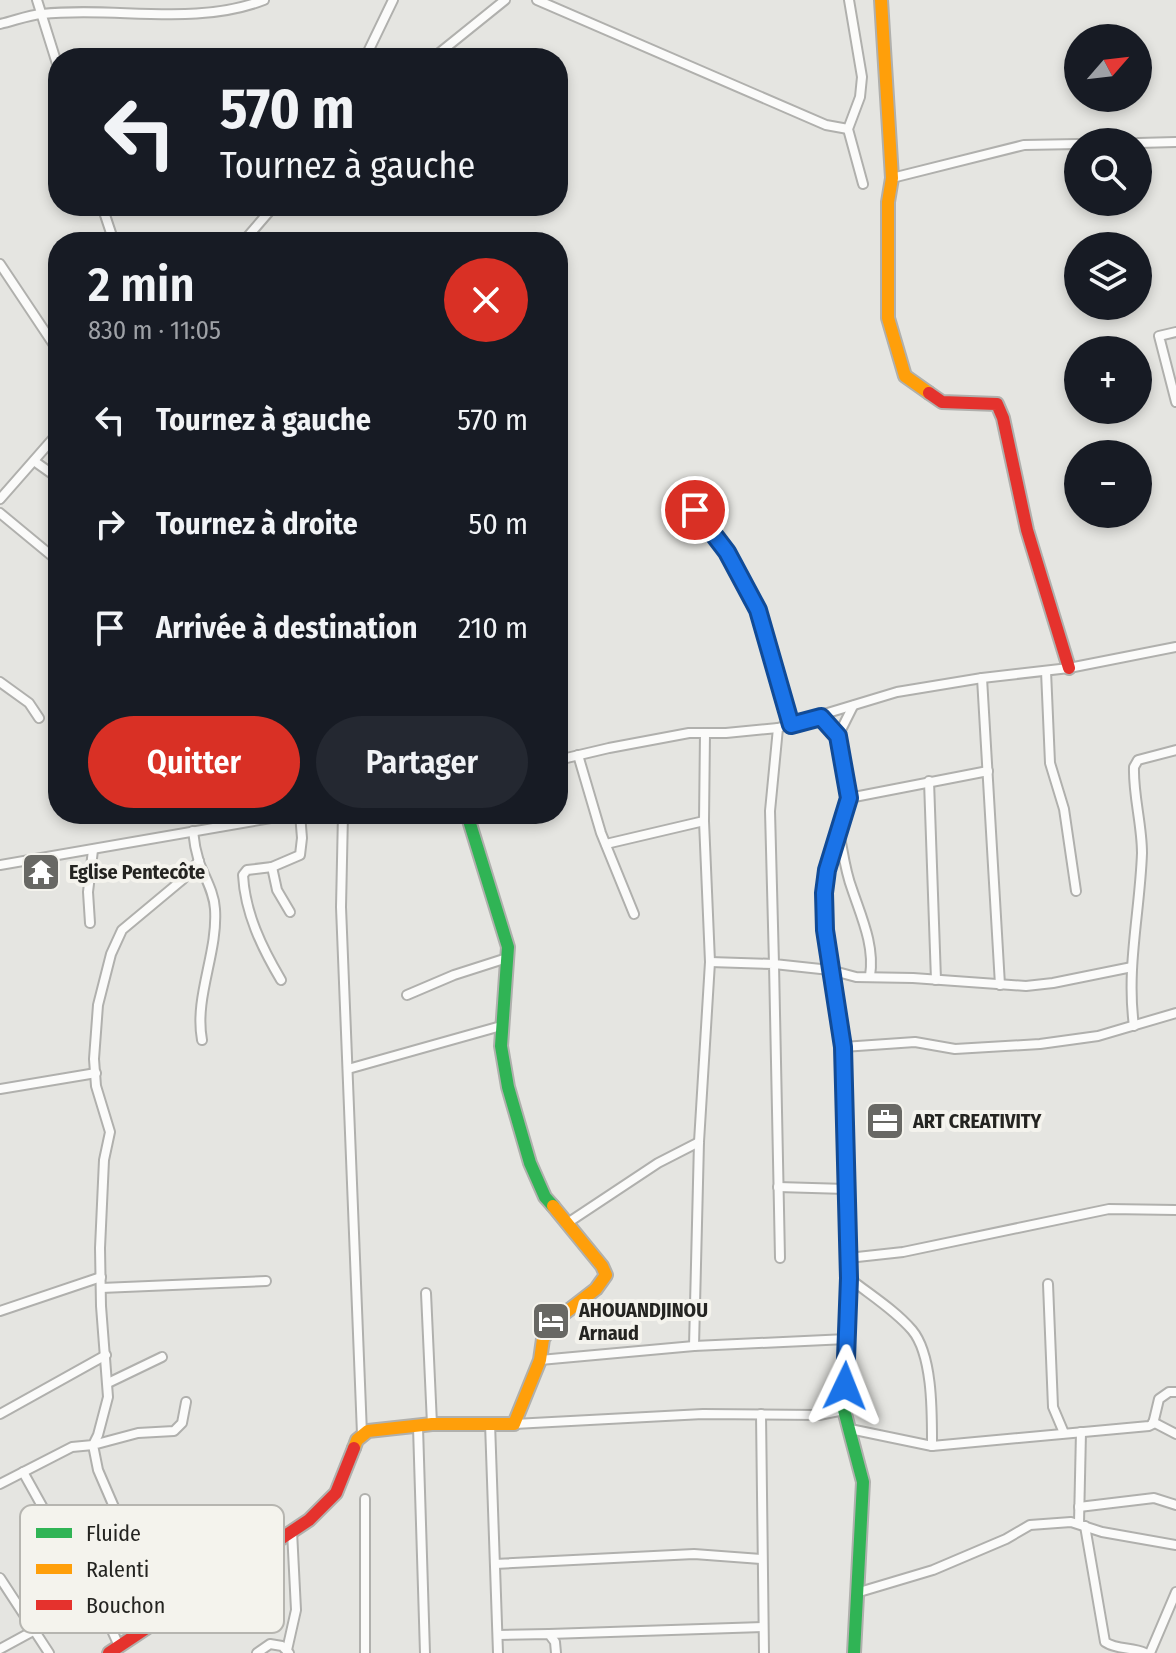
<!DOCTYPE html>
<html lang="fr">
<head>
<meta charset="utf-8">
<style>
  body { margin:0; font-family:"Fira Sans Condensed",sans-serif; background:#242831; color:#f1f3f6; height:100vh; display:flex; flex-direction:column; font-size:30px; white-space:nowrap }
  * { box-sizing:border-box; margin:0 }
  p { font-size:26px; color:#9ea1a6 }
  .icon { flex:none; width:44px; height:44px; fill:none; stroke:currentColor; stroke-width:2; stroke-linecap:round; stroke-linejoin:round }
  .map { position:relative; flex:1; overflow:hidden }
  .details { position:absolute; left:48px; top:232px; width:520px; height:592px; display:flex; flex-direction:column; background:#171b24; border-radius:32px; box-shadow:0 4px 12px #0003 }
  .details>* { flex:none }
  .top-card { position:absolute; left:48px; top:48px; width:520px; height:168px; border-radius:32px; box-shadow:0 4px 12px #0003; background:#171b24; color:#f1f3f6; overflow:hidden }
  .needle { width:52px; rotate:62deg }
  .buttons { position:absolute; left:1064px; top:24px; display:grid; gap:16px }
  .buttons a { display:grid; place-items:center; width:88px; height:88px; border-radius:50%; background:#171b24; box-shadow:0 4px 12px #0003; font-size:40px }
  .pin { position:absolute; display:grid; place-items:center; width:68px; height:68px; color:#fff; margin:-34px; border:4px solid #fff; border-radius:50%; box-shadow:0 2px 8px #0007 }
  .me { position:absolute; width:88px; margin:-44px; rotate:2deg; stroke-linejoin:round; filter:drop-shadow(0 0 6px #0008) }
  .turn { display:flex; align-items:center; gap:28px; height:168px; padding:0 40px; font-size:36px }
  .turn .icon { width:104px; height:104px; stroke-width:2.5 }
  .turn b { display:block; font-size:56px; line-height:68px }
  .round { display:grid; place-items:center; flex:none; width:84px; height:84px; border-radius:42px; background:#242831 }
  .summary { display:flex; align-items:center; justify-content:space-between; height:136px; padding:0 40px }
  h1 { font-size:48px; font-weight:600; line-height:60px }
  .primary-button { display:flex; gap:16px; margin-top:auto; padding:16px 40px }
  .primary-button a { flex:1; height:92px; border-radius:48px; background:#d93025; color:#fff; font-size:32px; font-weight:600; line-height:92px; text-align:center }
  .primary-button a+a { background:#242831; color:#f1f3f6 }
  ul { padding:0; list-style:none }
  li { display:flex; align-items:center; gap:24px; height:104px; padding:0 40px }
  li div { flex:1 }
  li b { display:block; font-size:30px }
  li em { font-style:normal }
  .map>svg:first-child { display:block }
</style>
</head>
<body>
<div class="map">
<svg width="1176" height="1653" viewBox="0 0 1176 1653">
  <rect width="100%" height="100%" fill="#e5e5e1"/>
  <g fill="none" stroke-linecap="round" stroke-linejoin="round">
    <!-- street casing -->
    <g stroke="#b0b0ad" stroke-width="12">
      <g id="street">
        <path d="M37 0 58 67"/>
        <path d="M537 0 826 125 848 129"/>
        <path d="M849 0 862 77 860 97 848 129 863 184"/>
        <path d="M0 24C14 21 28 15 42 14 115 6 194 27 264 0"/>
        <path d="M365 58 393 0"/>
        <path d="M433 58 505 0"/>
        <path d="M1138 143 1176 142"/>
        <path d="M892 178 1024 145 1078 144"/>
        <path d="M102 206 114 242"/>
        <path d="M243 242 274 206"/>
        <path d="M0 264 58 351"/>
        <path d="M1176 332 1159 336 1176 402"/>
        <path d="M34 461 58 478"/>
        <path d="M679 490C702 519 726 547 744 579 768 624 778 677 791 725"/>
        <path d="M0 499 58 433"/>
        <path d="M0 513 58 561"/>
        <path d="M1046 671 1050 763 1064 809 1076 891"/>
        <path d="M982 678 1000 985"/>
        <path d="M0 682 29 703 39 718"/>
        <path d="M778 728 770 811 774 964 830 970 856 977 913 978 1026 986 1053 983 1132 967"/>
        <path d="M838 736 853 706"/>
        <path d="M578 755 601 833 634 914"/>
        <path d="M558 760 609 748 689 733H726L778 728 897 692 982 678 1069 668 1176 647"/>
        <path d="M929 781 936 980"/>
        <path d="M849 798 988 771"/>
        <path d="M343 814 341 907 362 1434"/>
        <path d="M193 831C194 842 196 852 199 862 205 878 214 892 215 909 218 953 194 997 202 1040"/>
        <path d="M839 832C843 851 845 871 852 889 861 916 875 946 870 976"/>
        <path d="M606 844 704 821"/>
        <path d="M0 865 294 814"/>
        <path d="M272 867 277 890 290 912"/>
        <path d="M90 923 88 892 93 850"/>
        <path d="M710 962 774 964 780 1258"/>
        <path d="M281 980C262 948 245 913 243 875L247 870 272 867 300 855 302 838 300 814"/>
        <path d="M407 995 454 975 507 958"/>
        <path d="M1134 1026C1126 968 1140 911 1142 853 1142 824 1133 795 1134 767L1138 760 1176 750"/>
        <path d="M843 1047 915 1042 955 1049 1040 1044 1098 1036 1176 1013"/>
        <path d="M348 1069 501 1026"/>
        <path d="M0 1089 96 1073"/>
        <path d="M778 1187 846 1189"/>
        <path d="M566 1224 658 1163 699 1142"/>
        <path d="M848 1258 903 1252 1109 1209 1176 1210"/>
        <path d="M849 1278C869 1294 895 1310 912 1330 933 1355 932 1414 932 1446"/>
        <path d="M1048 1284 1053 1407 1064 1433"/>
        <path d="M101 1288 266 1281"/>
        <path d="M426 1293 432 1424"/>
        <path d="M0 1311 101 1277"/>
        <path d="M694 1346 699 1142 710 962 704 821 705 733"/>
        <path d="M540 1360 694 1346 847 1339"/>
        <path d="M108 1383 162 1357"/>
        <path d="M0 1414 106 1355"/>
        <path d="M761 1414 764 1653"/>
        <path d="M1153 1422 1176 1434"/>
        <path d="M490 1423 498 1653"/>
        <path d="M514 1424 703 1414 819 1415 844 1410"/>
        <path d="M418 1427 425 1653"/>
        <path d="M850 1429 932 1446 1149 1426 1153 1424 1159 1399 1169 1392H1176"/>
        <path d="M23 1472 52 1524 65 1538 88 1577 119 1646"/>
        <path d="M0 1484 72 1447 93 1445 98 1435 108 1397 101 1306 100 1248 104 1160 110 1132 96 1086 94 1059 98 1005 111 954 122 930 182 880 199 861"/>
        <path d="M1079 1507 1154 1498 1176 1505"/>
        <path d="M1079 1523 1081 1432"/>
        <path d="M1085 1526 1105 1642C1117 1650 1132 1647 1145 1653"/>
        <path d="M57 1529 113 1511 114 1507 98 1470 93 1445 138 1433 174 1431 182 1423 186 1402"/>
        <path d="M158 1550 208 1527 216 1528 249 1558"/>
        <path d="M495 1564 694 1554 761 1559"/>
        <path d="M0 1578 49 1653"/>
        <path d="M856 1593 933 1570 1006 1539 1030 1525 1071 1522 1102 1532 1176 1545"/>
        <path d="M549 1634 763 1627"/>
        <path d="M498 1635 549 1634 555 1642 556 1653"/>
        <path d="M0 1649 35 1630"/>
        <path d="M287 1650 296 1610 292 1531"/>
        <path d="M257 1653 270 1644 282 1646 289 1653"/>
        <path d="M365 1653V1499"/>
        <path d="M1150 1653 1176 1592"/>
      </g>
    </g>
    <!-- fast casing -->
    <g stroke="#b0b0ad" stroke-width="16">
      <g id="fast">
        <path d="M467 814 508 947 501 1046 508 1087 530 1163 545 1197 553 1206"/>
        <path d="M848 1236 849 1278 844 1410 863 1482 854 1653"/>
      </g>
    </g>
    <!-- slow casing -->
    <g stroke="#b0b0ad" stroke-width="16">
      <g id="slow">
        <path d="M881 0 892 178 888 202V318L905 376 929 393"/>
        <path d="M354 1448 357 1440 368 1431 432 1424H514L540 1360 543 1339 556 1320 596 1289 606 1275 602 1266 553 1206"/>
      </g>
    </g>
    <!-- jam casing -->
    <g stroke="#b0b0ad" stroke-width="16">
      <g id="jam">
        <path d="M929 393 942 402 997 404 1003 418 1027 530 1069 668"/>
        <path d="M821 717 838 736 849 798 827 870 824 893 825 930 843 1047 848 1236"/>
        <path d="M109 1653 309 1520 336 1493 354 1448"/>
      </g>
    </g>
    <!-- street -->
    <use href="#street" stroke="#fbfbfa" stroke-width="8"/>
    <!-- fast -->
    <use href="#fast" stroke="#30b455" stroke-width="12"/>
    <!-- slow -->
    <use href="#slow" stroke="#ff9f0a" stroke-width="12"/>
    <!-- jam -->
    <use href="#jam" stroke="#e5322d" stroke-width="12"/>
  </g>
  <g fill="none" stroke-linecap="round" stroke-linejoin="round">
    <!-- route casing -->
    <g stroke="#114b97" stroke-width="20">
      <path id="route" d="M695 510 727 552 758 610 791 725 821 717 838 736 849 798 827 870 824 893 825 930 843 1047 849 1278 845 1386"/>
    </g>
    <!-- route -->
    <use href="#route" stroke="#1a73e8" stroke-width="14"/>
  </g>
  <!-- icons -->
  <defs>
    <g id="temple-square" transform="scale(2)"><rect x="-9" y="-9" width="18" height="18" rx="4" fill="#686864" stroke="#f4f3ed"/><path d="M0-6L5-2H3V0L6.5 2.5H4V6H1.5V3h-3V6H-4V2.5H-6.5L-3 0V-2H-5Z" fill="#fff"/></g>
    <g id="office-square" transform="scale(2)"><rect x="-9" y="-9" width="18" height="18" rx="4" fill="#686864" stroke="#f4f3ed"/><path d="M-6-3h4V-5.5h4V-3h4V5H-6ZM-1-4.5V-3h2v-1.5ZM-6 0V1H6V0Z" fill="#fff"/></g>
    <g id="hotel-square" transform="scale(2)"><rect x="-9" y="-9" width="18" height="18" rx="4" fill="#686864" stroke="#f4f3ed"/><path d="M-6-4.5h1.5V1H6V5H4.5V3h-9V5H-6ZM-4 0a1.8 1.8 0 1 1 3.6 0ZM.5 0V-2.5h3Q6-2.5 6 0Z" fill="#fff"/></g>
  </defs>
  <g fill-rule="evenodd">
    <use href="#temple-square" x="41" y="872"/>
    <use href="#office-square" x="885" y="1121"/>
    <use href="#hotel-square" x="551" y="1321"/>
  </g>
  <g text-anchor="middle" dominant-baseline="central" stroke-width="8" stroke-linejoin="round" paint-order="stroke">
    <!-- poi labels -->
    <g font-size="20" font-weight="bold" fill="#242421" stroke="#f4f3ed" text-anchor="start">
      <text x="69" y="872">Eglise Pentecôte</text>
      <text x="913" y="1121">ART CREATIVITY</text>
      <text x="579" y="1310">AHOUANDJINOU<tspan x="579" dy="23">Arnaud</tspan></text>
    </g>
  </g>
  <!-- legend -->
  <rect x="20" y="1505" width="264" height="128" rx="12" fill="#f4f3ed" stroke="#b6b5b0" stroke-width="2"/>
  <rect x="36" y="1528" width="36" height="10" fill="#30b455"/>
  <rect x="36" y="1564" width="36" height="10" fill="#ff9f0a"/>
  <rect x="36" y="1600" width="36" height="10" fill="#e5322d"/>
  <g font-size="22" fill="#242421">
    <text x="86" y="1541">Fluide</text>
    <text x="86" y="1577">Ralenti</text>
    <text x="86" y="1613">Bouchon</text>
  </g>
</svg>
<div class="buttons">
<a><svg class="needle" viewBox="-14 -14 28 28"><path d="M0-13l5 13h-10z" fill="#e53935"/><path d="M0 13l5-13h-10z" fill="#9ea1a6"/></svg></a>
<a><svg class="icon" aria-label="search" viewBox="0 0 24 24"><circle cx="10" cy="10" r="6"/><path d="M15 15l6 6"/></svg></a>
<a><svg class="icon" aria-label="layers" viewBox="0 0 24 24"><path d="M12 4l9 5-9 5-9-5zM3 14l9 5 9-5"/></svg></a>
<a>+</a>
<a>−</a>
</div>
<div class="pin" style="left:695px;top:510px;background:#d93025"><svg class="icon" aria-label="arrive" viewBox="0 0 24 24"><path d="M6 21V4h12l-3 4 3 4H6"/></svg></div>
<svg class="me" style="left:845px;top:1386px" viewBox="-20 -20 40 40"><path d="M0-17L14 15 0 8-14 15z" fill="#1a73e8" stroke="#fff" stroke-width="4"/></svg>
<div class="top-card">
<div class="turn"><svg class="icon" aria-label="left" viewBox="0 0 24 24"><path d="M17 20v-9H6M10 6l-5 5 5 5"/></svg><div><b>570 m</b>Tournez à gauche</div></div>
</div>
<section class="details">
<div class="summary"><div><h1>2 min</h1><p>830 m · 11:05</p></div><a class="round" style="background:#d93025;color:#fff"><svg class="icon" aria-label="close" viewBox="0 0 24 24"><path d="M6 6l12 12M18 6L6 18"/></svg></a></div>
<ul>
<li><svg class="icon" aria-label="left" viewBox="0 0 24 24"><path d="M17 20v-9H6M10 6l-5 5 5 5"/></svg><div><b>Tournez à gauche</b></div><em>570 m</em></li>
<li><svg class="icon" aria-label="right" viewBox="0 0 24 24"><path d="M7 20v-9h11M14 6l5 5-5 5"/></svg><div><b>Tournez à droite</b></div><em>50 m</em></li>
<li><svg class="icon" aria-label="arrive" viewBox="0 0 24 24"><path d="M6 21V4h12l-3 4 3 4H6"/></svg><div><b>Arrivée à destination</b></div><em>210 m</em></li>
</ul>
<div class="primary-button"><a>Quitter</a><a>Partager</a></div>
</section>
</div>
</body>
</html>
